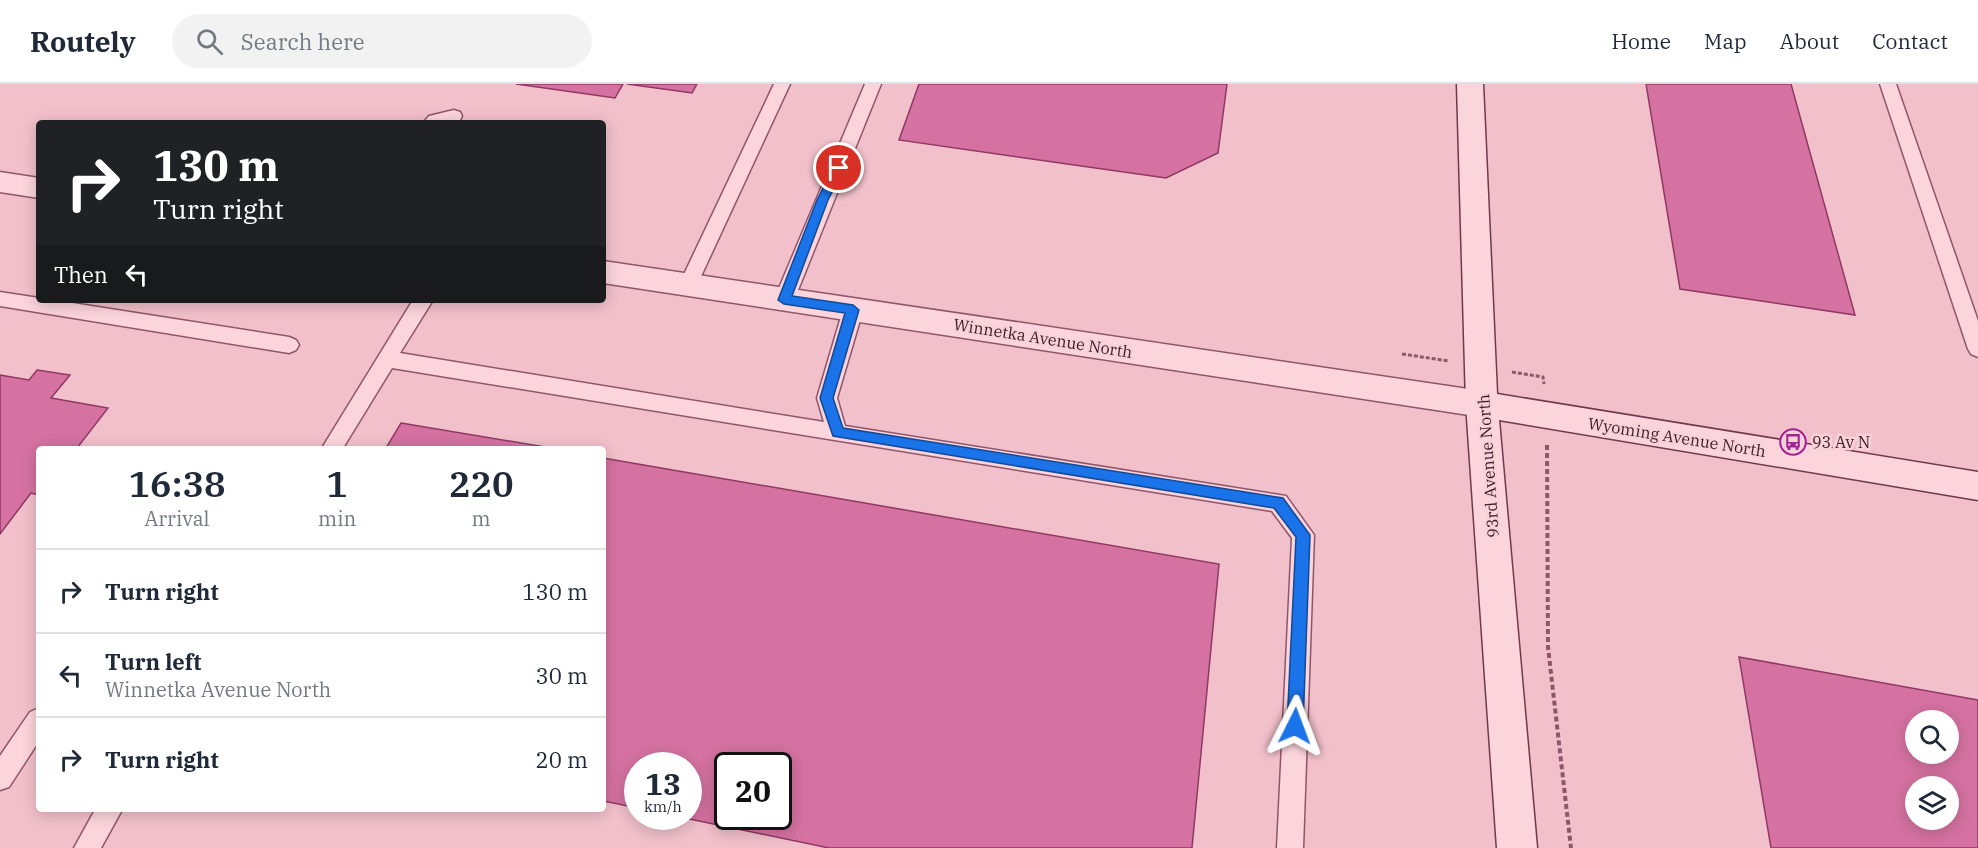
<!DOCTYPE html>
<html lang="en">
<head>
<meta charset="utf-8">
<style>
  body { margin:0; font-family:"IBM Plex Serif",serif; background:#f2f2f3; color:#1f2937; height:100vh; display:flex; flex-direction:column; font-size:22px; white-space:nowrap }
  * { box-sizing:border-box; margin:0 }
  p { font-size:20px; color:#747a83 }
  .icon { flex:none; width:33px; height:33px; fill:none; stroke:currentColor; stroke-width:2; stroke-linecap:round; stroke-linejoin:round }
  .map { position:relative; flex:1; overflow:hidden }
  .details { position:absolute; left:36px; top:362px; width:570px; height:366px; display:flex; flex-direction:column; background:#fff; border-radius:6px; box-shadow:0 3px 15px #0003 }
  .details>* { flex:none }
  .top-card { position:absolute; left:36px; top:36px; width:570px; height:183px; border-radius:6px; box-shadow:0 3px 15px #0003; background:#202124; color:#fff; overflow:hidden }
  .buttons { position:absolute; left:1905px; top:626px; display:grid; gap:12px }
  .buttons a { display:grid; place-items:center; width:54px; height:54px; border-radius:50%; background:#fff; box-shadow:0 3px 15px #0003; font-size:30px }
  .speed { position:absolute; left:624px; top:668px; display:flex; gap:12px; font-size:30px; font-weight:700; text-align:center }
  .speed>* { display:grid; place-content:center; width:78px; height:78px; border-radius:50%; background:#fff; box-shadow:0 3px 15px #0003; line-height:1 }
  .speed small { font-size:15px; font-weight:400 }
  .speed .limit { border:3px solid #111; border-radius:9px; background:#fff; color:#111 }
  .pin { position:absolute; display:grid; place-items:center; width:51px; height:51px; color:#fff; margin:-26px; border:3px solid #fff; border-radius:50%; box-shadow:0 2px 6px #0007 }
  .me { position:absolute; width:66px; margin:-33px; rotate:3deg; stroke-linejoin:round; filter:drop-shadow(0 0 4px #0008) }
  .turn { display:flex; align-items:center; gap:21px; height:126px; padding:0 18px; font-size:27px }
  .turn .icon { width:78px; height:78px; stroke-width:2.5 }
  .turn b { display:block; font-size:42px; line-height:51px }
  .then { display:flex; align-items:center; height:57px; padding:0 18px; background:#0003; gap:12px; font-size:22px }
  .eta { display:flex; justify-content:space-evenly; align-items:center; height:102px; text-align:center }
  .eta b { font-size:36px; font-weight:600; line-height:42px }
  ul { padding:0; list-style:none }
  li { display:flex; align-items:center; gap:18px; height:84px; padding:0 18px; border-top:2px solid #e0e1e3 }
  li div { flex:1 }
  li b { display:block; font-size:22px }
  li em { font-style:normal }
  header { display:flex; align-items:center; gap:36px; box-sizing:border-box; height:84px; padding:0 30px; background:#fff; border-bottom:2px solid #e0e1e3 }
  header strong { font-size:28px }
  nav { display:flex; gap:33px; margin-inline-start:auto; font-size:21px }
  .search { width:420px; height:54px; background:#f2f2f3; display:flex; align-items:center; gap:15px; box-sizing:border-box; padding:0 21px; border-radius:33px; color:#747a83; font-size:22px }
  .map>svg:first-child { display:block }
</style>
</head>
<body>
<header>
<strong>Routely</strong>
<div class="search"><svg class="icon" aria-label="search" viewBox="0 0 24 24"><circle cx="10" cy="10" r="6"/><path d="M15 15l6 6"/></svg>Search here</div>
<nav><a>Home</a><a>Map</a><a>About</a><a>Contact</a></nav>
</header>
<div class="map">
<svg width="1978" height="764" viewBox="0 0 1978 764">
  <rect width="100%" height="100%" fill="#f2c0ca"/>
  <!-- building -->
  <g fill="#d572a1" stroke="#8f3964" stroke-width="1.5" fill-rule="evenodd">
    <path d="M516 0H623L615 14Z"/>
    <path d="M627 0H697L692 9Z"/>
    <path d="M919 0H1227L1218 69 1166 94 899 56Z"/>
    <path d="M1646 0H1791L1855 231 1680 205Z"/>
    <path d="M37 286 70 291 51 314 108 324 77 364H39V411L31 409 0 450V291L29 296Z"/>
    <path d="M401 339 551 364H386Z"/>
    <path d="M603 374 1219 480 1192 764H829L675 732H688V681H638V724L603 717ZM728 681H778V732H728Z"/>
    <path d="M1739 573 1978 616V764H1771ZM1916 636H1948V669H1916ZM1916 702H1948V735H1916Z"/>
  </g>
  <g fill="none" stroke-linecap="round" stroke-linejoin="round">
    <!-- lane casing -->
    <g stroke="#8e566a" stroke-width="3">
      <g id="lane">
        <path d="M774 0H790L697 201 695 206 688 208 681 206 679 201Z"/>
        <path d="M865 0H881L794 216 791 221 784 223 777 221 774 216Z"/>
        <path d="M1880 0H1896L1978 237V273L1971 270 1968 265Z"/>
        <path d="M454 26 460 28 462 32 460 36 448 39H423L429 32Z"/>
        <path d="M0 208 39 214V216H53L289 253 296 256 299 261 296 266 289 269 0 222Z"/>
        <path d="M413 216H433L400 269 824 338 817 314 843 226 846 221 853 219 860 221 863 226 837 314 845 342 1286 412 1314 451 1303 764H1277L1292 454 1272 427 392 284 343 364H322Z"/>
        <path d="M39 624V657L9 703 0 706V672L30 628Z"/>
        <path d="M96 724H123L101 764H74Z"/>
      </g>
    </g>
    <!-- street casing -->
    <g stroke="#8e566a" stroke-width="3">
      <g id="street">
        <path d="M0 88 39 94V114L0 108Z"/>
        <path d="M603 177 1482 307 1493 311 1498 320 1493 329 1482 333 603 199Z"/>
      </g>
    </g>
    <!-- secondary casing -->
    <g stroke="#6f394e" stroke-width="3">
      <path id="secondary" d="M1457 0H1483L1497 310 1978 388V416L1499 336 1537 764H1497L1466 320Z"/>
    </g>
    <!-- path-far1 -->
    <g stroke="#8e566a" stroke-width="3" stroke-dasharray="4 2" stroke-linecap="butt">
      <path d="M1402 270 1449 277"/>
      <path d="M1512 288 1543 293 1544 300"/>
    </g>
    <!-- path -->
    <path stroke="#8e566a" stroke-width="4" stroke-dasharray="5 3" stroke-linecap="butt" d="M1547 361 1548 563 1571 764"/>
    <!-- lane -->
    <use href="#lane" fill="#fcd4dc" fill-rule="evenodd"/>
    <!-- street -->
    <use href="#street" fill="#fcd4dc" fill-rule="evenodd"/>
    <!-- secondary -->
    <use href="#secondary" fill="#fcd4dc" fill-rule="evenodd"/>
  </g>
  <!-- route -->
  <path fill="#1a73e8" stroke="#114b97" stroke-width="1.5" d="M839 80 845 84 828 116 792 212 853 221 859 226 833 314 843 344 1283 414 1310 451 1303 642 1300 647 1295 649 1289 647 1287 642 1296 453 1274 424 833 352 820 314 845 229 784 220 778 216 817 116 835 81Z"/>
  <!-- icons -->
  <defs>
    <g id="bus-ring" transform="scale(1.35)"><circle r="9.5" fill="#f9d1d8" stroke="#a32096" stroke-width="1.5"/><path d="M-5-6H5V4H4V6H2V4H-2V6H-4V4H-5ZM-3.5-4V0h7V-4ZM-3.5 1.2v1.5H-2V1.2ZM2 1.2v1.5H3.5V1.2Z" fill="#a32096"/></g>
  </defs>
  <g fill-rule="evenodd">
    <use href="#bus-ring" x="1793" y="358"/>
  </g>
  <g text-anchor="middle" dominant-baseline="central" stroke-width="5" stroke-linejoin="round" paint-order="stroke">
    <!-- street labels -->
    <g font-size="16" fill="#3c1c29" stroke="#f9d1d8">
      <text transform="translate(1043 254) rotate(9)">Winnetka Avenue North</text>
      <text transform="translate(1677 353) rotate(9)">Wyoming Avenue North</text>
      <text transform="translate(1488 382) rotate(-94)">93rd Avenue North</text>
    </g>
    <!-- poi labels -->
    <g font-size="16" fill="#3c1c29" stroke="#f9d1d8" text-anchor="start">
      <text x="1812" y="358">93 Av N</text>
    </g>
  </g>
</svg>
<div class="buttons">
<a><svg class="icon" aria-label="search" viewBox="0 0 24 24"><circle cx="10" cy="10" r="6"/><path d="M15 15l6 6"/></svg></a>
<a><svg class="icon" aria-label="layers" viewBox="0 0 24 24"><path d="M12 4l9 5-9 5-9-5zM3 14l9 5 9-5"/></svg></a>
</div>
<div class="speed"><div>13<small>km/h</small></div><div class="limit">20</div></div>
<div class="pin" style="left:839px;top:84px;background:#d93025"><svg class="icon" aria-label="arrive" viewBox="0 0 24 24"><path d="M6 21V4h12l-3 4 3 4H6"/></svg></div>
<svg class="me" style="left:1295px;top:642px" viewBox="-20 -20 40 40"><path d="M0-17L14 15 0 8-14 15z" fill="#1a73e8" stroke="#fff" stroke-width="4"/></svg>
<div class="top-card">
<div class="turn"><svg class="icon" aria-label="right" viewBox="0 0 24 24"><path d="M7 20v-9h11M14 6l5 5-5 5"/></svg><div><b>130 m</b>Turn right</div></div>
<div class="then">Then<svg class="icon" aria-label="left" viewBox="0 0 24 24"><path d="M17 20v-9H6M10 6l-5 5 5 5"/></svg></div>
</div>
<section class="details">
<div class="eta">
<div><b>16:38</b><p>Arrival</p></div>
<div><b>1</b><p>min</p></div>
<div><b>220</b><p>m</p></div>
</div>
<ul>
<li><svg class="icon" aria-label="right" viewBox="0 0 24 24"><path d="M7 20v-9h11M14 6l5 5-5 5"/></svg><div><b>Turn right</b></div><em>130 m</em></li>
<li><svg class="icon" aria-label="left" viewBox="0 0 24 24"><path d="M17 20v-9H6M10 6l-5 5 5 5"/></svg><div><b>Turn left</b><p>Winnetka Avenue North</p></div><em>30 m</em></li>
<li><svg class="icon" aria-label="right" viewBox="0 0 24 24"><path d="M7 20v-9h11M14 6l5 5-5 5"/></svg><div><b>Turn right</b></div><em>20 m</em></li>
</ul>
</section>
</div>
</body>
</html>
